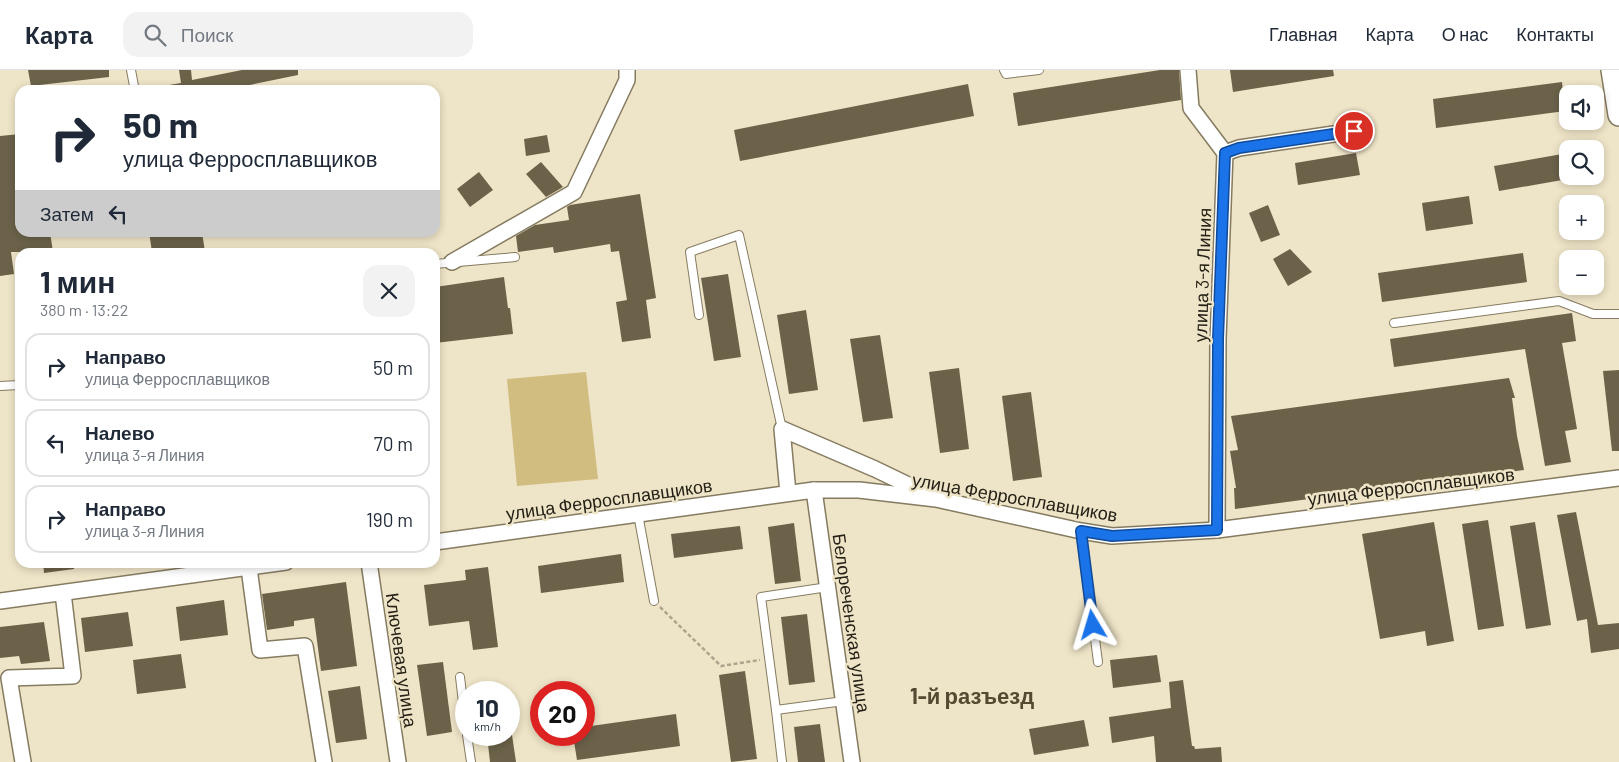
<!DOCTYPE html>
<html lang="ru">
<head>
<meta charset="utf-8">
<style>
  body { margin:0; font-family:Barlow,sans-serif; background:#f2f2f3; color:#1f2937; height:100vh; display:flex; flex-direction:column; font-size:19px; white-space:nowrap }
  * { box-sizing:border-box; margin:0 }
  p { font-size:16px; color:#747a83 }
  .icon { flex:none; width:28px; height:28px; fill:none; stroke:currentColor; stroke-width:2; stroke-linecap:round; stroke-linejoin:round }
  .map { position:relative; flex:1; overflow:hidden }
  .details { position:absolute; left:15px; top:178px; width:425px; height:320px; display:flex; flex-direction:column; background:#fff; border-radius:15px; box-shadow:0 2px 8px #0003 }
  .details>* { flex:none }
  .hud { position:absolute; left:15px; top:15px; width:425px; height:152px; border-radius:15px; box-shadow:0 2px 8px #0003; background:#fff; color:#1f2937; overflow:hidden }
  .buttons { position:absolute; left:1559px; top:15px; display:grid; gap:10px }
  .buttons a { display:grid; place-items:center; width:45px; height:45px; border-radius:10px; background:#fff; box-shadow:0 2px 8px #0003; font-size:25px }
  .speed { position:absolute; left:455px; top:611px; display:flex; gap:10px; font-size:25px; font-weight:700; text-align:center }
  .speed>* { display:grid; place-content:center; width:65px; height:65px; border-radius:50%; background:#fff; box-shadow:0 2px 8px #0003; line-height:1 }
  .speed small { font-size:12px; font-weight:400 }
  .speed .limit { border:8px solid #d22; background:#fff; color:#111 }
  .pin { position:absolute; display:grid; place-items:center; width:42px; height:42px; color:#fff; margin:-21px; border:2px solid #fff; border-radius:50%; box-shadow:0 1px 5px #0007 }
  .me { position:absolute; width:55px; margin:-28px; rotate:353deg; stroke-linejoin:round; filter:drop-shadow(0 0 4px #0008) }
  .turn { display:flex; align-items:center; gap:18px; height:105px; padding:0 25px; font-size:22px }
  .turn .icon { width:65px; height:65px; stroke-width:2.5 }
  .turn b { display:block; font-size:35px; line-height:42px }
  .then { display:flex; align-items:center; height:48px; padding:0 25px; background:#0003; gap:10px; font-size:19px }
  .round { display:grid; place-items:center; flex:none; width:52px; height:52px; border-radius:15px; background:#f2f2f3 }
  .head { display:flex; align-items:center; justify-content:space-between; height:85px; padding:0 25px }
  h1 { font-size:30px; font-weight:700; line-height:38px }
  ul { padding:0; list-style:none }
  li { display:flex; align-items:center; gap:15px; height:68px; margin:0 10px 8px; padding:0 15px; border:2px solid #e0e1e3; border-radius:15px }
  li div { flex:1 }
  li b { display:block; font-size:19px }
  li em { font-style:normal }
  header { display:flex; align-items:center; gap:30px; box-sizing:border-box; height:70px; padding:0 25px; background:#fff; border-bottom:1px solid #e0e1e3 }
  header strong { font-size:24px }
  nav { display:flex; gap:28px; margin-inline-start:auto; font-size:18px }
  .search { width:350px; height:45px; background:#f2f2f3; display:flex; align-items:center; gap:12px; box-sizing:border-box; padding:0 18px; border-radius:15px; color:#747a83; font-size:19px }
  .map>svg:first-child { display:block }
</style>
</head>
<body>
<header>
<strong>Карта</strong>
<div class="search"><svg class="icon" aria-label="search" viewBox="0 0 24 24"><circle cx="10" cy="10" r="6"/><path d="M15 15l6 6"/></svg>Поиск</div>
<nav><a>Главная</a><a>Карта</a><a>О нас</a><a>Контакты</a></nav>
</header>
<div class="map">
<svg width="1619" height="692" viewBox="0 0 1619 692">
  <rect width="100%" height="100%" fill="#eee4c7"/>
  <!-- green -->
  <path fill="#d2bd80" d="M586 302 598 409 517 416 507 309Z"/>
  <!-- building -->
  <g fill="#6b6249">
    <path d="M28 0H109V7L31 16Z"/>
    <path d="M179 0H191L192 10 242 0H298V5L225 20H169V15L181 13Z"/>
    <path d="M1160 0H1179L1181 30 1018 56 1013 23Z"/>
    <path d="M1230 0H1333L1334 6 1233 22Z"/>
    <path d="M1562 12 1565 41 1436 58 1433 29Z"/>
    <path d="M968 14 974 46 740 91 734 60Z"/>
    <path d="M20 64V162H50L53 182H11L14 204 0 206V66Z"/>
    <path d="M547 65 550 82 526 86 524 69Z"/>
    <path d="M1356 83 1360 105 1298 115 1295 93Z"/>
    <path d="M1568 83V109L1499 121 1494 96Z"/>
    <path d="M541 92 563 117 546 127 526 104Z"/>
    <path d="M479 102 493 120 470 137 457 119Z"/>
    <path d="M640 124 656 228 646 230 651 268 622 272 616 232 627 230 619 181 611 182 610 174 554 183 553 177 518 182 516 166 535 155 569 150 567 137 570 135Z"/>
    <path d="M1469 126 1473 154 1426 161 1422 133Z"/>
    <path d="M1268 135 1280 165 1261 172 1249 143Z"/>
    <path d="M149 162H202L205 182H152Z"/>
    <path d="M1290 179 1312 202 1288 216 1273 189Z"/>
    <path d="M1523 183 1527 212 1382 232 1378 203Z"/>
    <path d="M728 204 741 287 714 291 701 208Z"/>
    <path d="M504 207 508 238H510L513 264 435 273V217Z"/>
    <path d="M806 240 818 320 789 324 777 245Z"/>
    <path d="M1572 243 1576 271 1562 273 1577 359 1565 361 1571 392 1545 396 1525 279 1394 297 1390 269Z"/>
    <path d="M880 265 893 348 863 352 850 269Z"/>
    <path d="M959 298 969 379 940 383 929 302Z"/>
    <path d="M1619 300V381H1612L1603 301Z"/>
    <path d="M1509 308 1515 328H1512L1517 366 1524 400 1235 439 1234 418H1236L1230 381 1238 380 1231 346Z"/>
    <path d="M1031 322 1042 407 1013 411 1002 326Z"/>
    <path d="M1576 442 1598 555 1619 553V579L1591 583 1587 549 1577 551 1557 445Z"/>
    <path d="M1488 450 1504 556 1478 560 1462 454Z"/>
    <path d="M1434 452 1454 571 1427 576 1425 561 1380 569 1362 464Z"/>
    <path d="M1535 452 1551 555 1526 559 1510 456Z"/>
    <path d="M794 453 801 511 775 514 768 457Z"/>
    <path d="M740 456 743 479 674 488 671 464Z"/>
    <path d="M621 484 624 512 541 523 538 496Z"/>
    <path d="M43 492H74V499L44 503Z"/>
    <path d="M488 497 498 577 473 580 469 551 429 556 424 515 466 510 465 500Z"/>
    <path d="M346 512 357 596 321 601 314 548 294 551V556L267 560 262 524Z"/>
    <path d="M224 530 228 565 180 571 176 537Z"/>
    <path d="M128 542 133 576 85 582 81 548Z"/>
    <path d="M807 544 815 612 789 615 781 547Z"/>
    <path d="M44 552 50 591 21 594 19 586 0 588V557Z"/>
    <path d="M181 584 186 618 137 624 133 590Z"/>
    <path d="M1157 585 1161 612 1113 618 1110 590Z"/>
    <path d="M443 592 452 662 427 666 417 595Z"/>
    <path d="M745 601 757 689 731 692 719 605Z"/>
    <path d="M1183 610 1192 676H1194L1195 679 1221 677 1222 692H1156L1154 666 1112 673 1109 647 1171 638 1169 612Z"/>
    <path d="M360 616 367 669 336 673 328 621Z"/>
    <path d="M676 644 680 676 577 690 573 665H584V657Z"/>
    <path d="M1084 650 1089 676 1034 685 1029 659Z"/>
    <path d="M820 654 825 692H798L794 657Z"/>
    <path d="M487 665H512L516 692H490Z"/>
  </g>
  <g fill="none" stroke-linecap="round" stroke-linejoin="round">
    <!-- lane casing -->
    <g stroke="#857b61" stroke-width="10">
      <g id="lane">
        <path d="M131 0 134 16"/>
        <path d="M1004 0 1006 4 1039 0"/>
        <path d="M435 194 515 187"/>
        <path d="M699 245 690 182 739 165 782 359"/>
        <path d="M1394 253 1559 231 1593 244H1619"/>
        <path d="M0 316 20 315"/>
        <path d="M638 444 654 531"/>
        <path d="M1081 461 1098 592"/>
        <path d="M460 607 466 658"/>
        <path d="M776 640 761 527 828 517"/>
        <path d="M467 665 471 692"/>
        <path d="M782 692 776 640 844 631"/>
      </g>
    </g>
    <!-- street casing -->
    <g stroke="#857b61" stroke-width="18">
      <g id="street">
        <path d="M1188 0 1191 38 1225 83"/>
        <path d="M452 192 574 122 627 10V0"/>
        <path d="M814 420 852 692"/>
        <path d="M788 423 782 359 875 399 925 423"/>
        <path d="M1217 460 1218 269 1225 83 1239 78 1354 61"/>
        <path d="M435 472 814 420H859L936 429 1081 461 1112 466 1217 460 1619 408"/>
        <path d="M369 492 398 692"/>
        <path d="M249 498 260 580 305 576 324 692"/>
        <path d="M0 531 286 492"/>
        <path d="M23 692 9 608 73 606 63 523"/>
      </g>
    </g>
    <!-- secondary casing -->
    <g stroke="#857b61" stroke-width="24">
      <path id="secondary" d="M1612 0 1619 45"/>
    </g>
    <!-- path -->
    <path stroke="#aca48d" stroke-width="2.5" stroke-dasharray="4 2.5" stroke-linecap="butt" d="M660 537 721 596 760 590"/>
    <!-- lane -->
    <use href="#lane" stroke="#fff" stroke-width="8"/>
    <!-- street -->
    <use href="#street" stroke="#fff" stroke-width="15"/>
    <!-- secondary -->
    <use href="#secondary" stroke="#fff" stroke-width="21"/>
  </g>
  <g fill="none" stroke-linecap="round" stroke-linejoin="round">
    <!-- route casing -->
    <g stroke="#114b97" stroke-width="12">
      <path id="route" d="M1093 555 1081 461 1112 466 1217 460 1218 269 1225 83 1239 78 1354 61"/>
    </g>
    <!-- route -->
    <use href="#route" stroke="#1a73e8" stroke-width="9"/>
  </g>
  <g text-anchor="middle" dominant-baseline="central" stroke-width="5" stroke-linejoin="round" paint-order="stroke">
    <!-- street labels -->
    <g font-size="18" fill="#252117" stroke="#eee4c7">
      <text transform="translate(1202 205) rotate(-88)">улица 3-я Линия</text>
      <text transform="translate(1411 416) rotate(-7)">улица Ферросплавщиков</text>
      <text transform="translate(1015 427) rotate(10)">улица Ферросплавщиков</text>
      <text transform="translate(609 429) rotate(-8)">улица Ферросплавщиков</text>
      <text transform="translate(852 553) rotate(82)">Белореченская улица</text>
      <text transform="translate(402 590) rotate(82)">Ключевая улица</text>
    </g>
    <!-- district labels -->
    <g font-size="22" font-weight="bold" fill="#534a32" stroke="#eee4c7">
      <text x="972" y="625">1-й разъезд</text>
    </g>
  </g>
</svg>
<div class="buttons">
<a><svg class="icon" aria-label="sound" viewBox="0 0 24 24"><path d="M4 9h4l5-4v14l-5-4H4zM17 9q2 3 0 6"/></svg></a>
<a><svg class="icon" aria-label="search" viewBox="0 0 24 24"><circle cx="10" cy="10" r="6"/><path d="M15 15l6 6"/></svg></a>
<a>+</a>
<a>−</a>
</div>
<div class="speed"><div>10<small>km/h</small></div><div class="limit">20</div></div>
<div class="pin" style="left:1354px;top:61px;background:#d93025"><svg class="icon" aria-label="arrive" viewBox="0 0 24 24"><path d="M6 21V4h12l-3 4 3 4H6"/></svg></div>
<svg class="me" style="left:1093px;top:555px" viewBox="-20 -20 40 40"><path d="M0-17L14 15 0 8-14 15z" fill="#1a73e8" stroke="#fff" stroke-width="4"/></svg>
<div class="hud">
<div class="turn"><svg class="icon" aria-label="right" viewBox="0 0 24 24"><path d="M7 20v-9h11M14 6l5 5-5 5"/></svg><div><b>50 m</b>улица Ферросплавщиков</div></div>
<div class="then">Затем<svg class="icon" aria-label="left" viewBox="0 0 24 24"><path d="M17 20v-9H6M10 6l-5 5 5 5"/></svg></div>
</div>
<section class="details">
<div class="head"><div><h1>1 мин</h1><p>380 m · 13:22</p></div><a class="round"><svg class="icon" aria-label="close" viewBox="0 0 24 24"><path d="M6 6l12 12M18 6L6 18"/></svg></a></div>
<ul>
<li><svg class="icon" aria-label="right" viewBox="0 0 24 24"><path d="M7 20v-9h11M14 6l5 5-5 5"/></svg><div><b>Направо</b><p>улица Ферросплавщиков</p></div><em>50 m</em></li>
<li><svg class="icon" aria-label="left" viewBox="0 0 24 24"><path d="M17 20v-9H6M10 6l-5 5 5 5"/></svg><div><b>Налево</b><p>улица 3-я Линия</p></div><em>70 m</em></li>
<li><svg class="icon" aria-label="right" viewBox="0 0 24 24"><path d="M7 20v-9h11M14 6l5 5-5 5"/></svg><div><b>Направо</b><p>улица 3-я Линия</p></div><em>190 m</em></li>
</ul>
</section>
</div>
</body>
</html>
